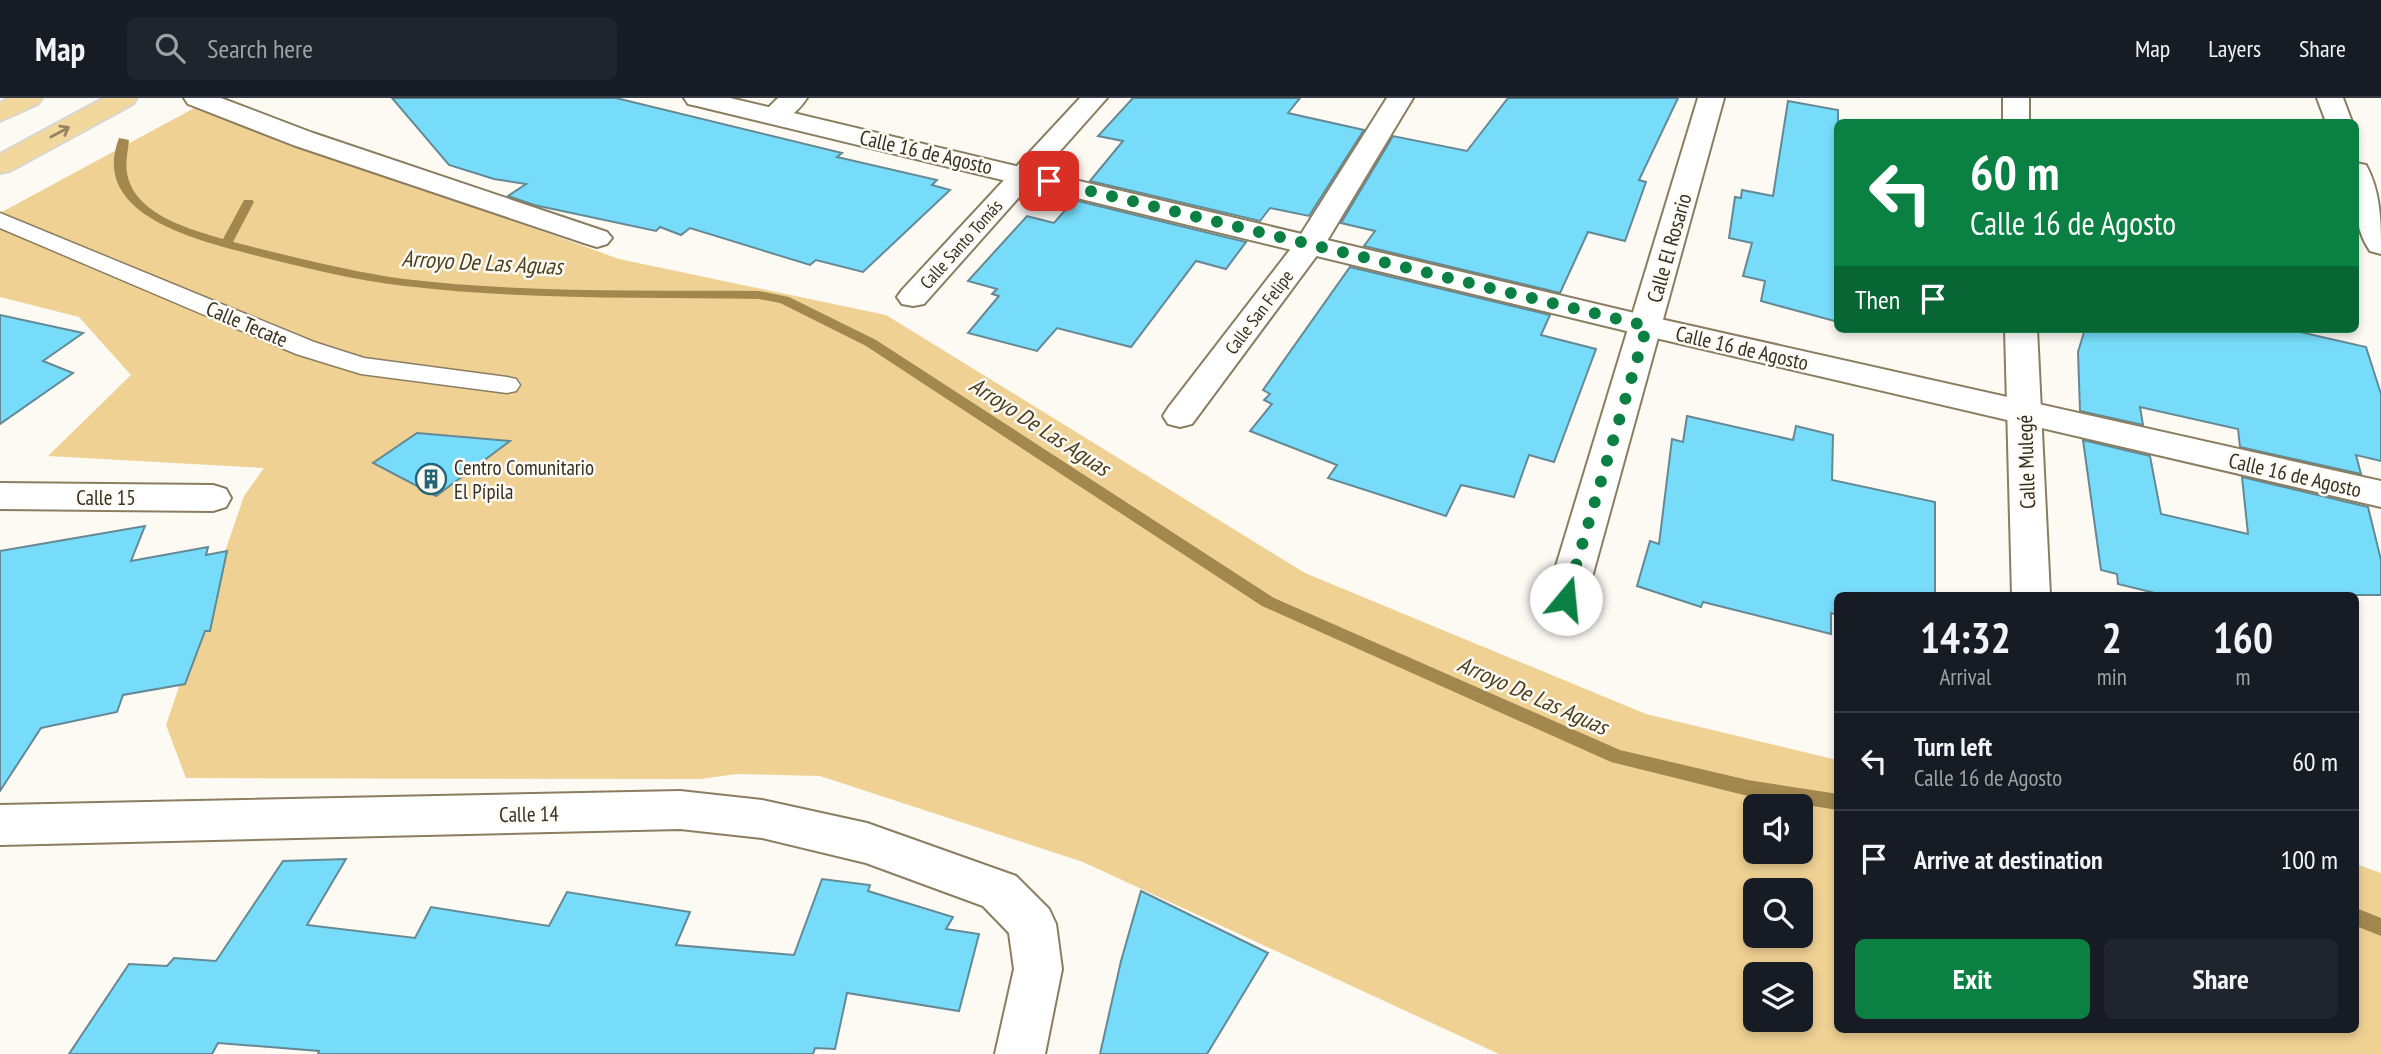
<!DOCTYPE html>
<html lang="en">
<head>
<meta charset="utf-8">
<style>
  body { margin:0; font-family:"PT Sans Narrow",sans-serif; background:#20242c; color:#f1f3f6; height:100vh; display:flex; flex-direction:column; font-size:26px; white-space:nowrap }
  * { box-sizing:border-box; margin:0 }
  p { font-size:23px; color:#9ea1a6 }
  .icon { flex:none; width:38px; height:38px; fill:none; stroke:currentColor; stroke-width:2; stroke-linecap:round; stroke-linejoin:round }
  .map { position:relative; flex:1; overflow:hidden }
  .drawer { position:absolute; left:1834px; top:494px; width:525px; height:441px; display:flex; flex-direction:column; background:#171b24; border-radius:10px; box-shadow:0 4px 10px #0003 }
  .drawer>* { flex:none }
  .guide { position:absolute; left:1834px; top:21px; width:525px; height:214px; border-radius:10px; box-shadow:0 4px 10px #0003; background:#0b8043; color:#fff; overflow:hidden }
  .buttons { position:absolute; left:1743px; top:696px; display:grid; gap:14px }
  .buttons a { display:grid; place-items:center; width:70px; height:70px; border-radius:10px; background:#171b24; box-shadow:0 4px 10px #0003; font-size:35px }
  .pin { position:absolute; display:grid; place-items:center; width:60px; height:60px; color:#fff; margin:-30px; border-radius:14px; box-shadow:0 4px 10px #0006 }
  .me { position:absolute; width:77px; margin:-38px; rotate:17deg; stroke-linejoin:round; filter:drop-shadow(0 0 5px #0008) }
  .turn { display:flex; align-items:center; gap:24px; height:147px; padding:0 21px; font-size:32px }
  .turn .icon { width:91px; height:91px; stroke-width:2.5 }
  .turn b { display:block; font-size:49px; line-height:60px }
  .then { display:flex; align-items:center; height:66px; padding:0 21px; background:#0003; gap:14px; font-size:26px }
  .eta { display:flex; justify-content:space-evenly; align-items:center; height:119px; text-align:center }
  .eta b { font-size:42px; font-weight:800; line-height:49px }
  .primary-button { display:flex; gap:14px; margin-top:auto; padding:14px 21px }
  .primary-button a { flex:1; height:80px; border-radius:10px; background:#0b8043; color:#fff; font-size:28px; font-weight:800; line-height:80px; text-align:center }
  .primary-button a+a { background:#20242c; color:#f1f3f6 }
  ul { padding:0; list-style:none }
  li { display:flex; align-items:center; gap:21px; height:98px; padding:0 21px; border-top:2px solid #363941 }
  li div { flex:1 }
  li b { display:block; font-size:26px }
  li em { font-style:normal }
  header { display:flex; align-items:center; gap:42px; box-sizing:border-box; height:98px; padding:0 35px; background:#171b24; border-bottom:2px solid #363941 }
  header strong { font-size:33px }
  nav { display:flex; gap:38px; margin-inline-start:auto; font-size:24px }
  .search { width:490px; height:63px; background:#20242c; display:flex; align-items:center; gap:18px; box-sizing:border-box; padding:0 24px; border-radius:10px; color:#9ea1a6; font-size:26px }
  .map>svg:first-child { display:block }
</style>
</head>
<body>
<header>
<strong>Map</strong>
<div class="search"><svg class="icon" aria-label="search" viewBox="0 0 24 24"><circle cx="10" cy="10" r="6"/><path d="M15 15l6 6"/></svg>Search here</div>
<nav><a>Map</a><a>Layers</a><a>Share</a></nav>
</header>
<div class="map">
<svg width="2381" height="956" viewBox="0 0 2381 956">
  <rect width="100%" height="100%" fill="#fdfaf4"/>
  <!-- green -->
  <path fill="#efd194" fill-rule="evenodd" d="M198 8 619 161 886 217 1305 475 1646 616 1837 662 1838 931H2356V766L2381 775V956H1499L1083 764 820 678 737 676 700 681 186 680 166 627 244 398 264 370 48 358 131 277 79 219 0 199V115ZM1755 709H1801V754H1755ZM1755 793H1801V838H1755ZM1755 877H1801V922H1755Z"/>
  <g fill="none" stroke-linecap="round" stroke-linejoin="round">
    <!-- stream -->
    <g fill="#a2884f" fill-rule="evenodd">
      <path d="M119 40 129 42C128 53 125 65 127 75 134 116 189 131 223 141L244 102H252L254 104 233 144C290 158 346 173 404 181 522 195 641 192 759 193L789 199 876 242 1274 500 1620 652 1748 682 1838 696V712L1748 698 1611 664 1262 508 866 248 780 205 759 201C641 199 522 202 405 188 352 182 301 169 250 156 197 142 89 117 119 40Z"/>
      <path d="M2356 810 2381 820V838L2356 828Z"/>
    </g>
  </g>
  <!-- building -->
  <g fill="#77dcfa" stroke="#658994" stroke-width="2">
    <path d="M392 0H616L842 55 837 59 937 82 932 87 950 92 863 174 816 162 810 167 690 130 681 137 660 129 656 133 534 107 508 98 526 86 494 81 449 67Z"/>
    <path d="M1133 0H1300L1288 15 1364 32 1309 118 1270 110 1260 123 1090 83 1123 43 1098 38Z"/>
    <path d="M1508 0H1678L1639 82 1646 84 1625 143 1588 134 1560 195 1364 148 1375 133 1341 125 1393 38 1467 53Z"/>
    <path d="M1788 3 1838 12V224L1761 203 1765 183 1743 178 1752 145 1729 140 1735 99 1741 100 1742 92 1773 98Z"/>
    <path d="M1074 102 1246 144 1226 171 1196 163 1131 249 1057 230 1037 253 968 235 999 198 992 196 997 191 968 183 1027 118 1054 125Z"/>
    <path d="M1350 169 1550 217 1541 237 1596 251 1554 364 1529 357 1514 399 1461 387 1446 418 1328 380 1337 367 1250 333 1272 306 1264 302 1270 296 1263 292Z"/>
    <path d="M0 217 83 235 43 263 73 275 0 326Z"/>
    <path d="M2085 231H2287L2366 249 2381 296V363L2356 357 2361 376 2240 349 2238 331 2140 309 2143 327 2080 313 2078 254Z"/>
    <path d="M1687 318 1793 342 1796 328 1833 337 1832 382 1935 404V497H1838V517L1831 515V536L1703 504 1701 509 1637 488 1650 443 1659 446 1672 341 1683 344Z"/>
    <path d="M417 335 510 343 436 398 373 365Z"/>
    <path d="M2083 342 2150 358 2161 416 2248 436 2242 379 2368 409 2381 462V497H2163L2118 486 2117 476 2101 472Z"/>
    <path d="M145 428 131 463 208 449 206 457 227 453 210 533H205L185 586 123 597 117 614 41 630 0 693V453Z"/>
    <path d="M346 761 307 827 415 840 431 809 549 828 567 794 690 814 676 847 794 857 822 781 870 787 868 793 953 819 946 831 979 836 959 913 847 895 835 951 815 950 813 956H318L319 953 218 945 212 956H69L129 866 167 868 174 860 216 863 283 763Z"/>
    <path d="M1141 793 1268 855 1207 956H1100L1121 863Z"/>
  </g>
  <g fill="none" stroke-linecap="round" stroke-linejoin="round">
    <!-- service casing -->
    <g stroke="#8a7d60" stroke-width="3">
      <path id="service" d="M0 115 314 244 364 260 507 279 516 281 520 287 516 293 507 295 361 276 296 256 0 130Z"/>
    </g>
    <!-- minor casing -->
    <g stroke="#8a7d60" stroke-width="4">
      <g id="minor">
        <path d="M184 0H221L313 35 607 134 612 140 607 146 597 149 587 146 293 47 188 6Z"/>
        <path d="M778 0H807C797 15 782 28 764 24L760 18Z"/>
        <path d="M1080 0H1107L924 206 913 208 902 206 897 199 902 192Z"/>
        <path d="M1387 0H1413L1324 148 1192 326 1180 329 1168 326 1163 318 1168 310 1296 144Z"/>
        <path d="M1698 0H1724L1586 501 1580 511 1566 516 1552 511 1546 501Z"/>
        <rect x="2003" y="0" width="26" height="24"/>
        <path d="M2005 231H2037L2050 497H2012Z"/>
        <path d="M0 385 213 387 226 391 231 400 226 409 213 413 0 411Z"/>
        <path d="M680 693 762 702 867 725 1016 778 1049 811 1056 826 1062 871 1045 956H995L1014 871 1009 835 983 808 866 765 762 740 680 731 0 747V707Z"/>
      </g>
    </g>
    <!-- tertiary casing -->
    <g stroke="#8a7d60" stroke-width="4">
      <g id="tertiary">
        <path d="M684 0H730L1647 218 2381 383V409L1647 238 697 8 688 6Z"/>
        <path d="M2317 0H2343L2352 24H2326Z"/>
        <path d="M2356 65 2366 67C2381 94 2381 125 2381 156L2370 153C2353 129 2353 93 2356 65Z"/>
      </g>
    </g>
    <!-- primary casing -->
    <g stroke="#d7d6d3" stroke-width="4">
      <g id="primary">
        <path d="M9 0H42L38 6 0 23V5Z"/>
        <path d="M104 0H137L133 6 10 73 0 75V56Z"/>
      </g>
    </g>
    <!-- service -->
    <use href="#service" fill="#fff" fill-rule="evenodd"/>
    <!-- minor -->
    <use href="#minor" fill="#fff" fill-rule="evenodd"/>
    <!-- tertiary -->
    <use href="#tertiary" fill="#fff" fill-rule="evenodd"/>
    <!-- primary -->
    <use href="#primary" fill="#f3d89d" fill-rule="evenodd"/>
  </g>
  <!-- one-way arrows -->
  <defs><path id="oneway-shaft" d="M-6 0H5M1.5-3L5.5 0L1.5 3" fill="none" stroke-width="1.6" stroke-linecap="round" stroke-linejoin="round" transform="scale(1.75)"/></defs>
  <use stroke="#948460" href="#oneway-shaft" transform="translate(60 34) rotate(-28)"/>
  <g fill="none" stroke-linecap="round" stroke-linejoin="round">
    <!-- route -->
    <path stroke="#0b8043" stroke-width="12" stroke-dasharray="0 21.6" d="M1049 83 1647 228 1566 501"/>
  </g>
  <!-- icons -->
  <defs>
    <g id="building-ring" transform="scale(1.575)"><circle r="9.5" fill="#fdfaf4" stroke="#216577" stroke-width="1.5"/><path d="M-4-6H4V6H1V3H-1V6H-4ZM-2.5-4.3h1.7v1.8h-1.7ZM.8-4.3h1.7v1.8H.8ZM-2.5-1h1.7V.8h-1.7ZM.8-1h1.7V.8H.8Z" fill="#216577"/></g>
  </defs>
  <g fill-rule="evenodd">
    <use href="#building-ring" x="431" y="381"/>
  </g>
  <g text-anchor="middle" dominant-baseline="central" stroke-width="5" stroke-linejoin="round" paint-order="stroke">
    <!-- far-street labels -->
    <g font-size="18" fill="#363024" stroke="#fdfaf4">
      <text transform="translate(961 146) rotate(-48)">Calle Santo Tomás</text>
      <text transform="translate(1259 214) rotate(-53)">Calle San Felipe</text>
    </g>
    <!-- street labels -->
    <g font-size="21" fill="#363024" stroke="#fdfaf4">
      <text transform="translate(926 54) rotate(13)">Calle 16 de Agosto</text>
      <text transform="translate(1669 150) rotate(-74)">Calle El Rosario</text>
      <text transform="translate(247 226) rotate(23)">Calle Tecate</text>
      <text transform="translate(1742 250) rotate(13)">Calle 16 de Agosto</text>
      <text transform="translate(2026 364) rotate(-92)">Calle Mulegé</text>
      <text transform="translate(2295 377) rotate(13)">Calle 16 de Agosto</text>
      <text x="106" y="399">Calle 15</text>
      <text transform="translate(529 716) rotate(-1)">Calle 14</text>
    </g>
    <!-- poi labels -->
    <g font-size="21" fill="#363024" stroke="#fdfaf4" text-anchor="start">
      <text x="454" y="369">Centro Comunitario<tspan x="454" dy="24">El Pípila</tspan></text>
    </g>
    <!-- water labels -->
    <g font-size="23" font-style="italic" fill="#4c3d1c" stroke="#fdfaf4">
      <text transform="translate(482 164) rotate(3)">Arroyo De Las Aguas</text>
      <text transform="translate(1040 328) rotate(33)">Arroyo De Las Aguas</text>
      <text transform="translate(1533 597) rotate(24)">Arroyo De Las Aguas</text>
    </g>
  </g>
</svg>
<div class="buttons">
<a><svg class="icon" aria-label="sound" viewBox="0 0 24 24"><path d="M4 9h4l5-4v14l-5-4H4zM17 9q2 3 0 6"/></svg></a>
<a><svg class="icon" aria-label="search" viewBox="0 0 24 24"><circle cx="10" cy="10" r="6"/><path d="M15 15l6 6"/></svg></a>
<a><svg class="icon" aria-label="layers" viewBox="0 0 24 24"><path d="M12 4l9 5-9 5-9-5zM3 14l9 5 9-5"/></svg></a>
</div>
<div class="pin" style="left:1049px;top:83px;background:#d93025"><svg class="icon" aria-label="arrive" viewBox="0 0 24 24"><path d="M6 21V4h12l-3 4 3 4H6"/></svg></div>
<svg class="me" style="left:1566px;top:501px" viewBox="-20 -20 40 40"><circle r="19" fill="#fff"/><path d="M0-13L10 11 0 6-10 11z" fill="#0b8043"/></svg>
<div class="guide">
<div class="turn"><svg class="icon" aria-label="left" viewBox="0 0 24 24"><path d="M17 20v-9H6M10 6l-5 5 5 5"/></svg><div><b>60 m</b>Calle 16 de Agosto</div></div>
<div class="then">Then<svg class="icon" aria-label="arrive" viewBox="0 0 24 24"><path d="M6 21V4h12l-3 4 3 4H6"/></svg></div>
</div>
<section class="drawer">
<div class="eta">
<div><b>14:32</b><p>Arrival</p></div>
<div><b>2</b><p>min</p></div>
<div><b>160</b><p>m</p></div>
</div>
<ul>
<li><svg class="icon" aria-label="left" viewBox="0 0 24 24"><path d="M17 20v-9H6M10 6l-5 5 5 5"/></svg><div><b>Turn left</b><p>Calle 16 de Agosto</p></div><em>60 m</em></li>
<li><svg class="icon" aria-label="arrive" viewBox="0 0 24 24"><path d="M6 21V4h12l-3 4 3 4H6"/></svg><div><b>Arrive at destination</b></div><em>100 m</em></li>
</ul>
<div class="primary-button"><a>Exit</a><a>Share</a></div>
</section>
</div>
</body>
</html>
